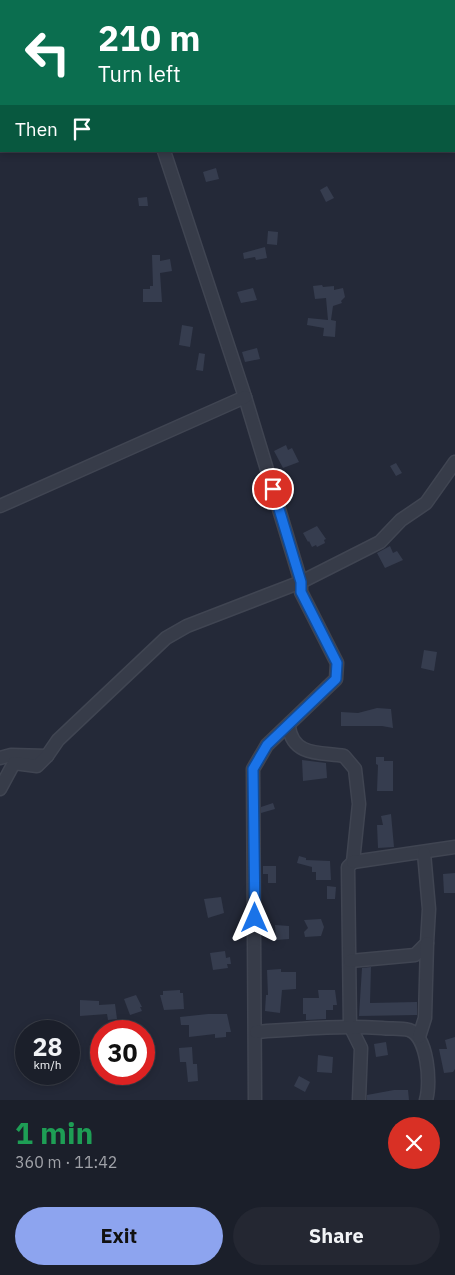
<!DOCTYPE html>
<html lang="en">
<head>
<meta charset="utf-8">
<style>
  body { margin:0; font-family:"IBM Plex Sans",sans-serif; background:#242732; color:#f1f3f6; height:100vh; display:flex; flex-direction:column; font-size:19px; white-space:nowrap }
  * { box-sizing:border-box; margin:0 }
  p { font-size:16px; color:#a0a2a8 }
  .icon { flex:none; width:28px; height:28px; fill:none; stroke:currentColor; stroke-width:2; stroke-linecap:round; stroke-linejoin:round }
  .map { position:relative; height:1100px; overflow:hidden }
  .sheet { display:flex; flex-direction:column; background:#1b1f2a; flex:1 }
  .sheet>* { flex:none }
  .banner { position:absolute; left:0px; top:0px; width:455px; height:152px; box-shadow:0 2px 8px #0003,0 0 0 1px #393d47; background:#0b6e4f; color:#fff; overflow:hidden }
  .speed { position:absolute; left:15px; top:1020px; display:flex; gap:10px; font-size:25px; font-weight:700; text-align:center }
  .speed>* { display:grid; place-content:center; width:65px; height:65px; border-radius:50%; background:#1b1f2a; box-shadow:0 2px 8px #0003,0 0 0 1px #393d47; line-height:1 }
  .speed small { font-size:12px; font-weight:400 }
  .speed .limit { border:8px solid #d22; background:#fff; color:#111 }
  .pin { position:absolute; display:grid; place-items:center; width:42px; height:42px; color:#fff; margin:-21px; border:2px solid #fff; border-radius:50%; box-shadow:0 1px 5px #0007 }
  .me { position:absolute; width:55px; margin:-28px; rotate:0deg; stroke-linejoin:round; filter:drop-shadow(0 0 4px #0008) }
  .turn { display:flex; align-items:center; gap:18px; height:105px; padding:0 15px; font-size:22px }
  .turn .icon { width:65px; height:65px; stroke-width:2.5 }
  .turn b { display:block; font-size:35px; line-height:42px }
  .then { display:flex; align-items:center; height:48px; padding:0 15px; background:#0003; gap:10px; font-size:19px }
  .round { display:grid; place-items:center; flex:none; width:52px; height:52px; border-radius:26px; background:#242732 }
  .head { display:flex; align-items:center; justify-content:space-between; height:85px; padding:0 15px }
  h1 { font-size:30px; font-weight:800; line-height:38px; color:#1e9e55 }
  .action { display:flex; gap:10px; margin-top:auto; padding:10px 15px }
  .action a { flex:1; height:58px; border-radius:30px; background:#8da4ef; color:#111; font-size:20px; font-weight:800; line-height:58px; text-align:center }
  .action a+a { background:#242732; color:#f1f3f6 }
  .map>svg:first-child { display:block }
</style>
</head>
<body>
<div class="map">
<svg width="455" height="1100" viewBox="0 0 455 1100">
  <rect width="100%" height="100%" fill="#242938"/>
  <!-- building -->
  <g fill="#363d4f">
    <path d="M216 168 219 179 206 182 203 172Z"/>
    <path d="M327 186 334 198 326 202 320 190Z"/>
    <path d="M147 197 148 206H139L138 198Z"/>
    <path d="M268 231 278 232 277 245 267 244Z"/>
    <path d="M265 247 267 258 256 260 255 257 244 259 243 253Z"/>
    <path d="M152 255H160V261L170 259 172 271 160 273 162 302H143V289H150V286H153Z"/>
    <path d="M322 285 323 287 334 286V290L343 288 345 297 341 301 342 303 333 306 331 320 336 321 335 337 323 336 324 328 307 325 308 318 328 320 326 298 315 299 313 286Z"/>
    <path d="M253 288 257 300 241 303 237 292Z"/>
    <path d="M182 325 193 327 190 347 179 345Z"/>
    <path d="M257 348 260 359 245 362 242 352Z"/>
    <path d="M199 353 205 354 203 371 196 370Z"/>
    <path d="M286 445 288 450 292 448 299 462 283 468 274 451Z"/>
    <path d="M396 463 402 473 396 476 390 466Z"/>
    <path d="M317 526 326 539 324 540 325 543 317 547 316 545 312 547 309 541 308 542 303 533Z"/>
    <path d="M390 546 393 553 397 551 403 560 385 568 377 553Z"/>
    <path d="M424 650 437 652 434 671 421 668Z"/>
    <path d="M377 708 391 709 393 728 382 726H341V712L358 713Z"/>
    <path d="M376 757H384V761H393V791H377L378 765 376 764Z"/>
    <path d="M302 760 326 763 327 778 303 781Z"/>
    <path d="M273 803 275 809 261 813V807Z"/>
    <path d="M391 814 394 847 378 848 377 825H383L381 816Z"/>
    <path d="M299 856 306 858V860L330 861 331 880H316V872H312V867L297 863Z"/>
    <path d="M263 866H276V883H268V874H263Z"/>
    <path d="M455 873V893H444L443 874Z"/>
    <path d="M327 886 336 887 335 899H327Z"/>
    <path d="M221 897 224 913 208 918 204 899Z"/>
    <path d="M321 919 324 927 321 936 305 937 304 932 308 928 304 920Z"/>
    <path d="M275 925 289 926V939L276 940Z"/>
    <path d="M225 951 226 958 230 957 231 964H227L228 968 213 970 210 953Z"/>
    <path d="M371 967 370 1003 417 1002V1015L359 1016 362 968Z"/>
    <path d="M281 969V972H296V989L282 990 280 1013 265 1011 266 995H268L267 970Z"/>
    <path d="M180 990V993H183L184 1009 164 1010 160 995H163V991Z"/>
    <path d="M318 990H335L337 1005H333V1010H326V1019L306 1020V1014H303V998H319Z"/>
    <path d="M136 995 142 1007H140L142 1011 130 1015 124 999Z"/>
    <path d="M80 1000 99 1001V1005L115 1004 117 1019 108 1020 107 1014 80 1016Z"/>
    <path d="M208 1014H227L231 1032H226V1037L215 1038V1034L189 1037V1025H181L180 1017Z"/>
    <path d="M455 1037V1069L453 1072 444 1073 439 1049H447L445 1040Z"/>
    <path d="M386 1042 388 1055 376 1057 374 1044Z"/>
    <path d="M192 1047 193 1064H197L198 1081 188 1082 186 1062H180L179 1048Z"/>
    <path d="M318 1055 333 1057 332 1073 317 1072Z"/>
    <path d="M299 1076 310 1082 305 1092 294 1086Z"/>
    <path d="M394 1090H408L409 1100H367V1095Z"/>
  </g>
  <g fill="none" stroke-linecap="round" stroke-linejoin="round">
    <!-- minor casing -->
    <g stroke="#404552" stroke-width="15">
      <g id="minor">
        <path d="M82 0 83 1"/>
        <path d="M187 1V0"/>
        <path d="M164 151 245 397 301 582V592L337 663 336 679 267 745 253 769 255 1100"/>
        <path d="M0 506 245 397"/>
        <path d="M289 727C293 757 322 752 344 756L355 769 359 804 353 862 348 867 350 1026 361 1048 359 1100"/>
        <path d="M0 758 11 755 47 756"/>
        <path d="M0 789 14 763 37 766 47 756 58 740 166 638 187 626 301 582 380 542 401 520 426 503 455 462"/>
        <path d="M353 862 455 847"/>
        <path d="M350 961 415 955 427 943 429 909 424 853"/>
        <path d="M256 1032C298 1029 340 1025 382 1028 390 1029 401 1028 409 1030 428 1036 431 1084 426 1100"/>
        <path d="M419 1037 425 1018 427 943"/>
      </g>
    </g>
    <!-- minor -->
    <use href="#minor" stroke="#373c49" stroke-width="12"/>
  </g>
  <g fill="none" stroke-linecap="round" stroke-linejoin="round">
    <!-- route casing -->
    <g stroke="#114b97" stroke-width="12">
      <path id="route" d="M255 918 253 769 267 745 336 679 337 663 301 592V582L273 489"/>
    </g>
    <!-- route -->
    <use href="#route" stroke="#1a73e8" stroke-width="9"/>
  </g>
</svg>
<div class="speed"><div>28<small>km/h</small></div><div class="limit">30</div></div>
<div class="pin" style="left:273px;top:489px;background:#d93025"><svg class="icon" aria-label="arrive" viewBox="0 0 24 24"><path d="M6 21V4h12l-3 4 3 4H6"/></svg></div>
<svg class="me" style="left:255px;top:918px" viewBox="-20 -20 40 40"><path d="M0-17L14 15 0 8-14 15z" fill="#1a73e8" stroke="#fff" stroke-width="4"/></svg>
<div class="banner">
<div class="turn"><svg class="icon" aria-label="left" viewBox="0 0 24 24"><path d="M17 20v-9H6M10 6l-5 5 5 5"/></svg><div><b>210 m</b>Turn left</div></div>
<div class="then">Then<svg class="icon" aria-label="arrive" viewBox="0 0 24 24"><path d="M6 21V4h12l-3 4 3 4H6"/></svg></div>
</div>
</div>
<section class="sheet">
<div class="head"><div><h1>1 min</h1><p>360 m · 11:42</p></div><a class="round" style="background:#d93025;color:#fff"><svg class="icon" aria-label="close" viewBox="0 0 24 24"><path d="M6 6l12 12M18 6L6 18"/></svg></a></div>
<div class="action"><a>Exit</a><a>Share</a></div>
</section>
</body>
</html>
